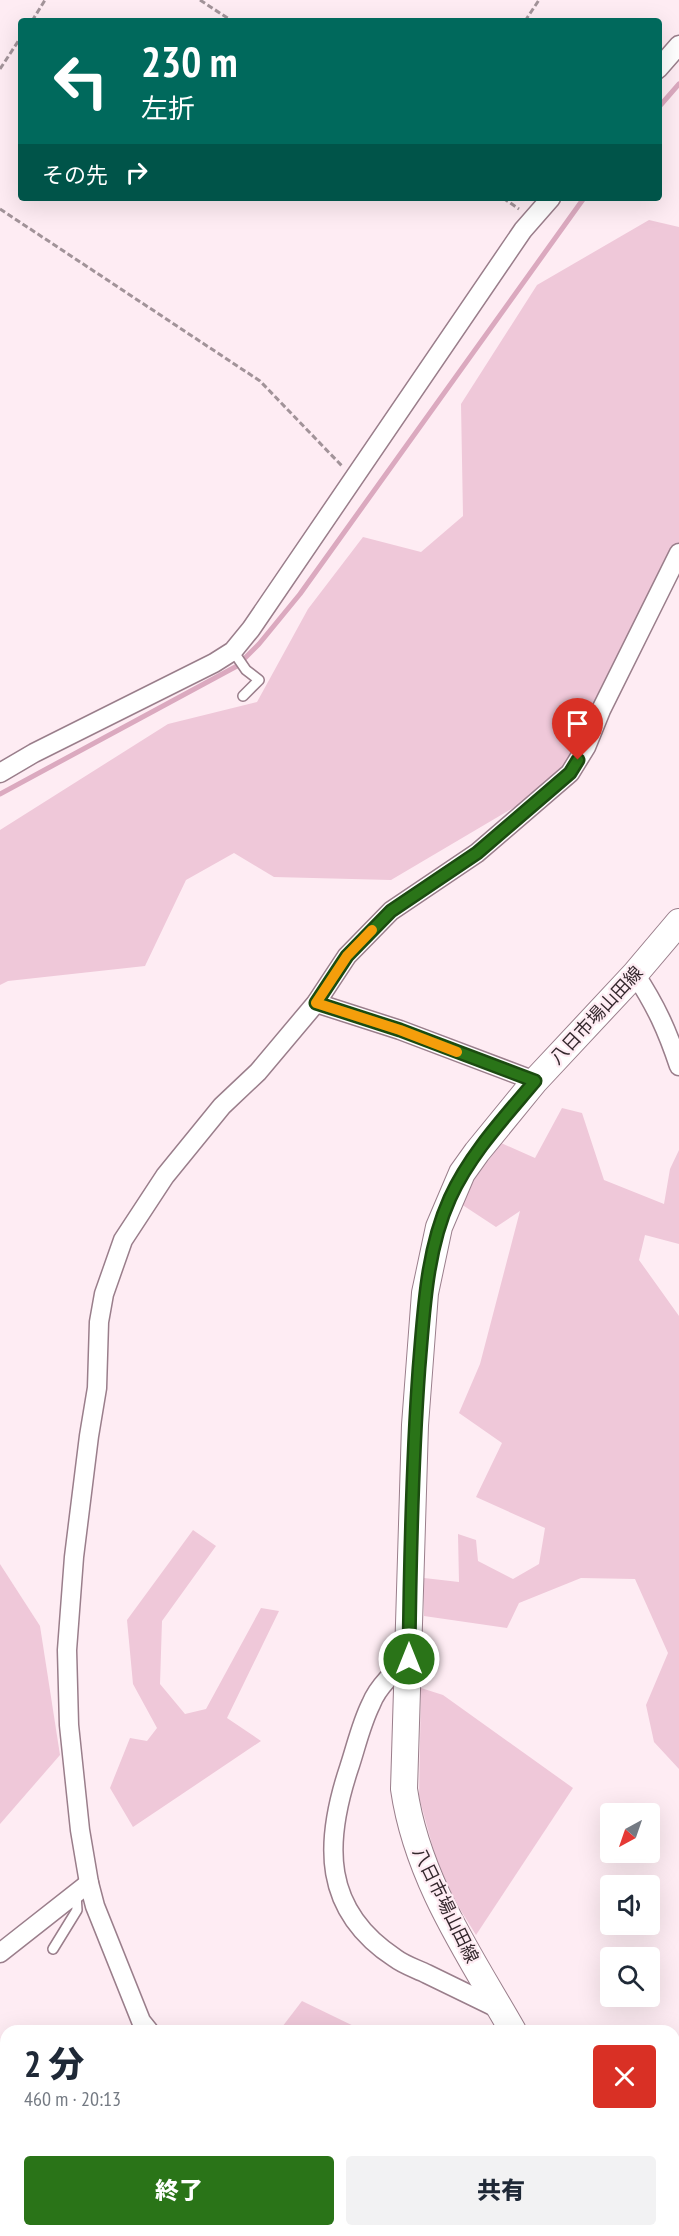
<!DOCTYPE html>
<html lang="ja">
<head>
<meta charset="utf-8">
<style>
  body { margin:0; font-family:"PT Sans Narrow","Noto Sans JP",sans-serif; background:#f2f2f3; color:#1f2937; height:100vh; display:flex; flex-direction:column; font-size:22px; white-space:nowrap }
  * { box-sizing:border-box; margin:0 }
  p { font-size:20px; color:#747a83 }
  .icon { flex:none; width:33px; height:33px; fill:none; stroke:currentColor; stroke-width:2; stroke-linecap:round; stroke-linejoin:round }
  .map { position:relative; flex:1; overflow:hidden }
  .side { position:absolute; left:0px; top:2025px; width:680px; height:212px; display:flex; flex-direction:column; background:#fff; border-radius:18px 18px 0 0; box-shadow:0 6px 24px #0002 }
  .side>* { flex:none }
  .top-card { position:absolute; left:18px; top:18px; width:644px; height:183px; border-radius:6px; box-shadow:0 6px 24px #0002; background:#00695c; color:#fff; overflow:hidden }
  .needle { width:39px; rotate:220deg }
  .fabs { position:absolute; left:600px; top:1803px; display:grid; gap:12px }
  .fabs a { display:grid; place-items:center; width:60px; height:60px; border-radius:6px; background:#fff; box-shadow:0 6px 24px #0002; font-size:30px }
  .pin { position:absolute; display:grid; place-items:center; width:51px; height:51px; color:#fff; margin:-62px -26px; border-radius:50% 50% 50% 0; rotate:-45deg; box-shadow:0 0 6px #0007 }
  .pin .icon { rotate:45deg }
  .me { position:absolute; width:66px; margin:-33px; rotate:0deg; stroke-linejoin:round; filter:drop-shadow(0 0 4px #0008) }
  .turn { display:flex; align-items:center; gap:21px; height:126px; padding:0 24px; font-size:27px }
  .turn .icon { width:78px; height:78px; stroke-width:2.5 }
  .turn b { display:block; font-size:42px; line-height:51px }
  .then { display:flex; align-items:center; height:57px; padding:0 24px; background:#0003; gap:12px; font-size:22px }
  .round { display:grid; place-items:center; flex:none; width:63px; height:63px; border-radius:6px; background:#f2f2f3 }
  .headline { display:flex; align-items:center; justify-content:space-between; height:102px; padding:0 24px }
  h1 { font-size:36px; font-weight:800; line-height:45px }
  .cta { display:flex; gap:12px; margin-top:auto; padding:12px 24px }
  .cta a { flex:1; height:69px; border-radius:6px; background:#2a7418; color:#fff; font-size:24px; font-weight:800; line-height:69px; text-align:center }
  .cta a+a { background:#f2f2f3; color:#1f2937 }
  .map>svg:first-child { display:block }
</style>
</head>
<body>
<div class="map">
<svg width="679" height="2236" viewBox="0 0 679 2236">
  <rect width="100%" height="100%" fill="#feecf3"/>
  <!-- green -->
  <g fill="#efc8d9">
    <path d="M649 220 679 227V571L564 778 391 880 274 877 234 853 186 880 145 966 8 981 0 985V830L168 724 257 702 308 609 363 537 421 552 463 516 461 404 537 285Z"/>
    <path d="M562 1108 582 1113 604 1180 664 1204 670 1169 679 1150V1244L645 1235 639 1260 679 1316V1769L654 1742 646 1705 668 1653 635 1579 581 1578 519 1603 507 1628 424 1616V1578L459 1582 458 1534 476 1540 478 1561 513 1579 539 1564 545 1528 476 1497 502 1443 459 1413 480 1364 520 1211 496 1227 458 1202 501 1143 535 1158Z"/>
    <path d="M193 1530 216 1546 162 1621 160 1684 185 1714 206 1709 261 1608 279 1611 227 1718 261 1741 133 1827 110 1788 130 1738 147 1741 157 1728 133 1684 127 1620Z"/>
    <path d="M0 1564 40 1626 60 1755 0 1824Z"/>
    <path d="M421 1688 443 1695 573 1788 476 1935 455 1901 436 1859 419 1797Z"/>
    <path d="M302 2001 364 2031H279Z"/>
    <path d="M334 2231H413L416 2236H336Z"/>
  </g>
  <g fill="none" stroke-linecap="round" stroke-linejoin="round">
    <!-- stream -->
    <g stroke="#dba9bf" stroke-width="5">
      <path d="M658 108 679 84"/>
      <path d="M0 794 237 666 259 644 300 594 584 198"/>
    </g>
    <!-- service casing -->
    <g stroke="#9a7e8b" stroke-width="12">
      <g id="service">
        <path d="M233 651 246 670 259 680 243 696"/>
        <path d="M53 1949 77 1910 76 1894"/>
        <path d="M0 2173 6 2168"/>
      </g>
    </g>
    <!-- minor casing -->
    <g stroke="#9a7e8b" stroke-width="21">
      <g id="minor">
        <path d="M658 69 679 45"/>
        <path d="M0 773 34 753 214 663 233 651 251 629 523 230 551 198"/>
        <path d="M635 974C656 1006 667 1030 679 1066"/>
        <path d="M316 1003 400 1030 535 1081"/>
        <path d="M409 1659C395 1671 378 1686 371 1704 361 1724 356 1747 349 1768 324 1843 322 1910 395 1958 404 1965 417 1969 427 1974 452 1986 476 1998 501 2010"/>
        <path d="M0 1953 89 1883"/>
        <path d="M149 2031 141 2021 95 1906 89 1883 80 1830 69 1725 67 1650 74 1557 89 1436 97 1388 99 1322 104 1294 123 1240 165 1176 222 1106 258 1072 316 1003 347 956 391 911 477 853 570 773 586 747 601 710 679 553"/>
        <path d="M0 2203 6 2209"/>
        <path d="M674 2206 679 2204"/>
        <path d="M27 2230 33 2236"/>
        <path d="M208 2230 214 2236"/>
        <path d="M111 2236 119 2230"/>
      </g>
    </g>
    <!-- secondary casing -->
    <g stroke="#9a7e8b" stroke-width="28">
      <g id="secondary">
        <path d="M513 2031C469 1954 417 1879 404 1789L415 1425 425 1293 439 1227 462 1173 477 1152 535 1081 635 974 679 922"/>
        <path d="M612 2230V2236"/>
      </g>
    </g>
    <!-- path -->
    <g stroke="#a29399" stroke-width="3" stroke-dasharray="6 3" stroke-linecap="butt">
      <path d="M200 0 232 21"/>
      <path d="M32 21 45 0"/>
      <path d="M525 21 539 0"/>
      <path d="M0 69 21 37"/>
      <path d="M503 198 519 209"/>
      <path d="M0 209 260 381 342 466"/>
    </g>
    <!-- service -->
    <use href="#service" stroke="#fff" stroke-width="9"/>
    <!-- minor -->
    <use href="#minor" stroke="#fff" stroke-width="18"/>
    <!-- secondary -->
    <use href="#secondary" stroke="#fff" stroke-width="26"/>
  </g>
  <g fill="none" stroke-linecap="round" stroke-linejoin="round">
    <!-- route casing -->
    <g stroke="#1b4b10" stroke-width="15">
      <path id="route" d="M409 1659C410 1562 412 1465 419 1368 424 1311 426 1251 450 1198 470 1154 504 1118 535 1081L400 1030 316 1003 347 956 391 911 477 853 570 773 578 760"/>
    </g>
    <!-- route -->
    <use href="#route" stroke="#2a7418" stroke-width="10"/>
    <!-- slow -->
    <path stroke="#f59e0b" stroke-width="10" d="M372 930 347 956 316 1003 400 1030 457 1052"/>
  </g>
  <g text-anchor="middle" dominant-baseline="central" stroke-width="4.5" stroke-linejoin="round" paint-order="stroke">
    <!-- street labels -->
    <g font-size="18" fill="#34282d" stroke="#feecf3">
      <text transform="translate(596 1015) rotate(-47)">八日市場山田線</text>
      <text transform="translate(446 1905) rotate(64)">八日市場山田線</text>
    </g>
  </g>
</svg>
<div class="fabs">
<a><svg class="needle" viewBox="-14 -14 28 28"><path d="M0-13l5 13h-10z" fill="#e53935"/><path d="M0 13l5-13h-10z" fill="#747a83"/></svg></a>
<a><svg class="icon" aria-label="sound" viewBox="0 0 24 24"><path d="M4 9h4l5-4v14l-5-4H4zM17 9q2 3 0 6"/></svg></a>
<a><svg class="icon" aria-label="search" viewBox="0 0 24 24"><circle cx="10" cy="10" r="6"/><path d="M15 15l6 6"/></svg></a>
</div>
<div class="pin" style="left:578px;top:760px;background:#d93025"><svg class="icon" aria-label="arrive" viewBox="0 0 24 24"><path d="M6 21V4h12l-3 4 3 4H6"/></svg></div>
<svg class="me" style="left:409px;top:1659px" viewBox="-20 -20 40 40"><circle r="17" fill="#2a7418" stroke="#fff" stroke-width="3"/><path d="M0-11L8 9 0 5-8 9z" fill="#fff"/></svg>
<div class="top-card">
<div class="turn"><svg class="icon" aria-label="left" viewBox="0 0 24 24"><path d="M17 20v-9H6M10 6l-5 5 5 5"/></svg><div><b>230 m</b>左折</div></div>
<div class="then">その先<svg class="icon" aria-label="right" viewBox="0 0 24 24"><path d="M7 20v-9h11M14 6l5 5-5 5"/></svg></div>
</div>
<section class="side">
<div class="headline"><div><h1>2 分</h1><p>460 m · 20:13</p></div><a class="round" style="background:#d93025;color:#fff"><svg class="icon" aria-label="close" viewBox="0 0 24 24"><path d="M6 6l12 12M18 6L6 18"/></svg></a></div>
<div class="cta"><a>終了</a><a>共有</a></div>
</section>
</div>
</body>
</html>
